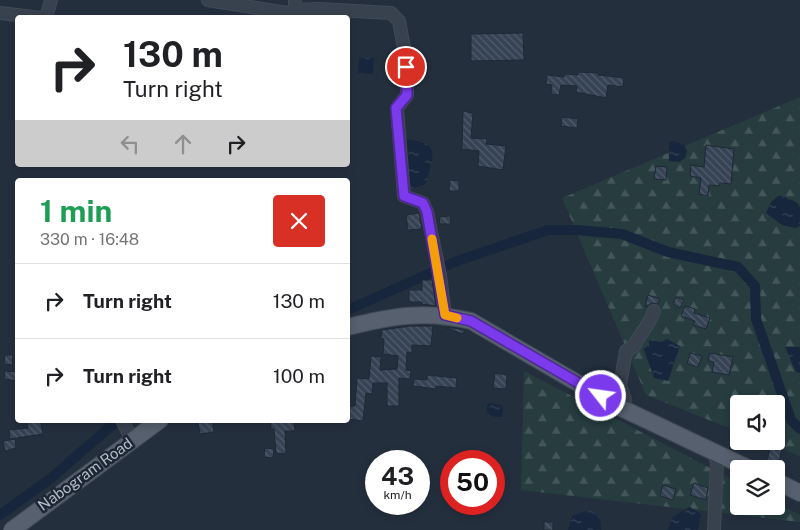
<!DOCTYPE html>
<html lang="en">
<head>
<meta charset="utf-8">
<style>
  body { margin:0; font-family:"Public Sans",sans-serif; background:#f6f6f6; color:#202124; height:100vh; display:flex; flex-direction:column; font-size:19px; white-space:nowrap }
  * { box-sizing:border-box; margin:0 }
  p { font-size:16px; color:#757577 }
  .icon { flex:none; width:28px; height:28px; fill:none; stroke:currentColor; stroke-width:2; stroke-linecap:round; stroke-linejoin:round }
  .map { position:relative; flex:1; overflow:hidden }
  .details { position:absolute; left:15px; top:178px; width:335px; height:245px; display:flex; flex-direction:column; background:#fff; border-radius:5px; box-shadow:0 2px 8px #0003 }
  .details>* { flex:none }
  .top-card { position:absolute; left:15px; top:15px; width:335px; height:152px; border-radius:5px; box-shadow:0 2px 8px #0003; background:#fff; color:#202124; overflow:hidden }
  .fabs { position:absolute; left:730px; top:395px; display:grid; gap:10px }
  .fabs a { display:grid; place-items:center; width:55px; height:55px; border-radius:5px; background:#fff; box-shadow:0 2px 8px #0003; font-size:25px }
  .speed { position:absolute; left:365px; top:450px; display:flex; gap:10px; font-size:25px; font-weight:700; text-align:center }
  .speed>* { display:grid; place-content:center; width:65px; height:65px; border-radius:50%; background:#fff; box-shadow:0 2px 8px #0003; line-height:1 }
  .speed small { font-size:12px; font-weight:400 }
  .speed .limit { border:8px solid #d22; background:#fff; color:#111 }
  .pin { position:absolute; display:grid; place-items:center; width:42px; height:42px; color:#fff; margin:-21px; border:2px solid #fff; border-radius:50%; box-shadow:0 1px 5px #0007 }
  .me { position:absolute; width:55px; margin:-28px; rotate:300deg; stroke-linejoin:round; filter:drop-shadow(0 0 4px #0008) }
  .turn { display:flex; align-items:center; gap:18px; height:105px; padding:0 25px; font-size:22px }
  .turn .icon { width:65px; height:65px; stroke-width:2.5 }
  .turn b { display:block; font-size:35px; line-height:42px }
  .lanes { display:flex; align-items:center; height:48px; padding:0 25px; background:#0003; justify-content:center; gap:25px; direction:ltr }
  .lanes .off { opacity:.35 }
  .round { display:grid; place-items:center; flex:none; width:52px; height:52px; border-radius:5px; background:#f6f6f6 }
  .summary { display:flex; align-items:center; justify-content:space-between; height:85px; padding:0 25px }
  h1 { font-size:30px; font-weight:700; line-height:38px; color:#1e9e55 }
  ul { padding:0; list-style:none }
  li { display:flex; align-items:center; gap:15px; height:75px; padding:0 25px; border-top:1px solid #e0e0e0 }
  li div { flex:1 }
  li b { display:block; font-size:19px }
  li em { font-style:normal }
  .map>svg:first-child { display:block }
</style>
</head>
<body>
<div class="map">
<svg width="800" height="530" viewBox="0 0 800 530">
  <defs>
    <pattern id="forest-firs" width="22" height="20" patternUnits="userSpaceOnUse" patternTransform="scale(1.25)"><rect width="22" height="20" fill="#263c3f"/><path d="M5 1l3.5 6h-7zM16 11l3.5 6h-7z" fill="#435659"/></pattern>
    <pattern id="water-ripples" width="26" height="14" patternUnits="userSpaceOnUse" patternTransform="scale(1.25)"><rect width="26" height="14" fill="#17263c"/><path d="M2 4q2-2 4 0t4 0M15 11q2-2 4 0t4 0" fill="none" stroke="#364457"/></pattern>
    <pattern id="building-back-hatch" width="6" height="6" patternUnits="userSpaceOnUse" patternTransform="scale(1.25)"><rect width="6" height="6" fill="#364354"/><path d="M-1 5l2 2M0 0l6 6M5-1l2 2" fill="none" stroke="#515c6b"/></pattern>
  </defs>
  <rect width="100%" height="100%" fill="#242f3e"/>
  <!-- forest -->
  <g fill="url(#forest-firs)">
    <path d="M800 97V456L762 441H776V404H739V432L646 395 562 198Z"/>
    <path d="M524 371 739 483V506H776V503L800 515V522L521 490Z"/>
  </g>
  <!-- water -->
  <g fill="url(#water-ripples)">
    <path d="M359 57 374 58 373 74 358 73Z"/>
    <path d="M406 139C440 143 434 152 427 181L424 185 411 189 406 183Z"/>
    <path d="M674 141 684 145 687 151 685 158 679 162 669 161V142Z"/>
    <path d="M778 196H786L800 205V226L795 228 782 225 766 213 771 202Z"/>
    <path d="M667 339 680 346 668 381 654 378 643 347 649 346V340L662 342Z"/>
    <path d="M785 347H800V373L796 372Z"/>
    <path d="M488 403 501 405 503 409 502 417C492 418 483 414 488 403Z"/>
    <path d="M690 507 701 514 698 530H668L672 517Z"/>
    <path d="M586 511H593L601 522V530H568L572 516Z"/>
  </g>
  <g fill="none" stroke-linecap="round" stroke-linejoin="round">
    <!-- canal -->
    <g stroke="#17263c" stroke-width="10">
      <path d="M348 310 457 261 548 230H576L622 234 668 252 738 267 755 286 756 319 791 420 800 429"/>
      <path d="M0 515 50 479 118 420"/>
    </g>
  </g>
  <!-- building -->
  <g fill="url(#building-back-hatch)" stroke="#1f2835">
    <path d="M523 33 524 60 471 61V34Z"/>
    <path d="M578 72 598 73V75L624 78 623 87 608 85 606 98 576 92 577 86 561 85 559 95 551 94 552 85 546 84 547 75 564 77 565 74 578 75Z"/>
    <path d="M463 111 473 113 471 138 487 139 486 144 506 146 503 170 478 166 479 151 462 149Z"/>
    <path d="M562 117 578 119 577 128 561 126Z"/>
    <path d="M706 145 734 149 731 184 720 183 719 186 709 185 708 196 699 194 701 178 690 176 691 165 704 167Z"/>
    <path d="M656 166 667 167 666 180 654 179Z"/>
    <path d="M450 180 459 181V191H449Z"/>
    <path d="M419 213 422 229 408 230 406 215Z"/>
    <path d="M450 216 451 224H440L439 217Z"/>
    <path d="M422 280H432L436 306 422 304V302H409V290H422Z"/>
    <path d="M648 295 660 299 658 304 652 303 645 307Z"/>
    <path d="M676 297 684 300 680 308 673 304Z"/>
    <path d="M685 306 695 309 694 313 710 318 706 329 693 325 695 321 681 316Z"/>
    <path d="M410 326H433L431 346 412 345V353L407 352 406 370 411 371 410 379 399 378V406H387V383H373L372 394 366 393 363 421 348 419V406H355L357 378 369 379 371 356 381 357 380 370 397 369 398 356 383 354 384 339 381 338 382 330Z"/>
    <path d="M446 328H453L465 330 463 334Z"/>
    <path d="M690 353 702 356 698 367 687 364Z"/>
    <path d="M710 353 733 357 729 375 712 372 714 362 708 361Z"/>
    <path d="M5 355H13L12 365 4 364Z"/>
    <path d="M5 371 18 372V381L4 379Z"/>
    <path d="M495 373 507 375 506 389 493 388Z"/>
    <path d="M427 375 457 378 456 388 436 386V389L413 386 414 379 427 380Z"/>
    <path d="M737 405H739V431L730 429Z"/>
    <path d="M40 420 43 434 10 439 9 430 28 428 27 422Z"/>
    <path d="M212 420 214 432 200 434 198 422Z"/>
    <path d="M270 420H294L295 431H285L286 454 276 453 274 429H271Z"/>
    <path d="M15 439 16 448 5 451 3 441Z"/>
    <path d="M772 441 783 443 778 467 766 464Z"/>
    <path d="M265 448 274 449 273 458 264 457Z"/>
    <path d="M694 483 708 488 706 500 690 495Z"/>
    <path d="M663 485 676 489 673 500 660 496Z"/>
    <rect x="544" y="522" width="9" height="8"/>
  </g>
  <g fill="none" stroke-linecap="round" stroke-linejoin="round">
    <!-- minor casing -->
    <g stroke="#414a57" stroke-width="14">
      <g id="minor">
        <path d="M208 0 287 13 295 10"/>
        <path d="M295 0V10L318 9 391 13 399 21 404 48 407 86V95L397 108 404 196 423 203 427 212 440 275 445 315"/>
        <path d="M0 13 41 18"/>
        <path d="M46 18 51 0"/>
        <path d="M622 408 625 400 620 385 626 351 634 346C639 335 650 324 654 311"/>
        <path d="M122 420 132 440"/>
        <path d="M713 451 717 462 714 530"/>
      </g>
    </g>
    <!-- major casing -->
    <g stroke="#414a57" stroke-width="18">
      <g id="major">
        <path d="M348 327C392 316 426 310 471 321L617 406 750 469"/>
        <path d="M776 481 800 493"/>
        <path d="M12 530 160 420"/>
      </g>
    </g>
    <!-- minor -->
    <use href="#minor" stroke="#38414e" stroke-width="12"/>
    <!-- major -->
    <use href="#major" stroke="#56606e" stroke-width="16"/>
  </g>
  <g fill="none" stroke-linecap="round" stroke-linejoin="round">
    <!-- route casing -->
    <g stroke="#51269a" stroke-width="12">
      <path id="route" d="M406 67 407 95 396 108 404 196 423 203 427 212 445 315 471 321 601 396"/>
    </g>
    <!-- route -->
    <use href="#route" stroke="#7c3aed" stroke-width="9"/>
    <!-- slow -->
    <path stroke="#f59e0b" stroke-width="9" d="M432 239 445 315 457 318"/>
  </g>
  <g text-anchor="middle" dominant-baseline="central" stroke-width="5" stroke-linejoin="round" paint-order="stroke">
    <!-- street labels -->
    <g font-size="15" fill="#b4bcc9" stroke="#1d2633">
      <text transform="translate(85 474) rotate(-36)">Nabogram Road</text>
    </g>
  </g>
</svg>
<div class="fabs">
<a><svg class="icon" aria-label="sound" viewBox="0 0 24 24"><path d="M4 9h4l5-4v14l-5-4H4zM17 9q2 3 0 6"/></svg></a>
<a><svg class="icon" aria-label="layers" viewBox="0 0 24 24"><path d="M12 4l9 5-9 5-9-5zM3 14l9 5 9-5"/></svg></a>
</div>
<div class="speed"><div>43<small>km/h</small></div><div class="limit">50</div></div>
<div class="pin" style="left:406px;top:67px;background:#d93025"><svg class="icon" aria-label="arrive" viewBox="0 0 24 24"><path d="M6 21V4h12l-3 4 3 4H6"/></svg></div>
<svg class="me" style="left:601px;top:396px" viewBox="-20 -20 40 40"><circle r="17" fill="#7c3aed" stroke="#fff" stroke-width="3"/><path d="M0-11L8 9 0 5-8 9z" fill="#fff"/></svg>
<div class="top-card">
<div class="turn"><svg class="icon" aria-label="right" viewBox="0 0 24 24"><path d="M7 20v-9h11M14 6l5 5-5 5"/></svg><div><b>130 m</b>Turn right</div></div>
<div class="lanes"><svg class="icon off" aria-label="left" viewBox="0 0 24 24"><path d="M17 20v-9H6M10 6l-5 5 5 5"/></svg><svg class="icon off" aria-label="ahead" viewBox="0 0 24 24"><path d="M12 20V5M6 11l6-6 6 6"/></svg><svg class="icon" aria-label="right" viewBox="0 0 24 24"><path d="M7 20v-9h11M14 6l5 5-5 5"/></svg></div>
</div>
<section class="details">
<div class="summary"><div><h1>1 min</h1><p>330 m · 16:48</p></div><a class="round" style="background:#d93025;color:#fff"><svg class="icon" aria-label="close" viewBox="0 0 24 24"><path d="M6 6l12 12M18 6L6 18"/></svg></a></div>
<ul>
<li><svg class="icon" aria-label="right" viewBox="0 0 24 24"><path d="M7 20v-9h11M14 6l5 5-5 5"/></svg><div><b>Turn right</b></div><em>130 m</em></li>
<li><svg class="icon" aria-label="right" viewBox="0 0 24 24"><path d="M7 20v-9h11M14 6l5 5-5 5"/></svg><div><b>Turn right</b></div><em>100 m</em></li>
</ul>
</section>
</div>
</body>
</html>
